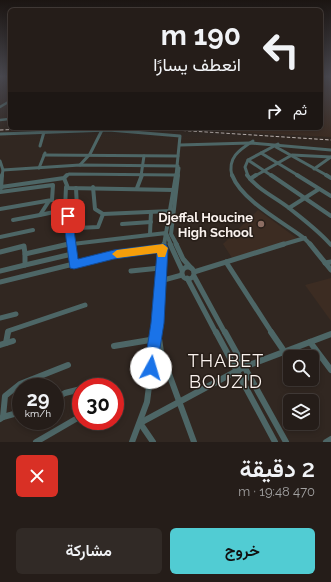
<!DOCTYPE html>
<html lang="ar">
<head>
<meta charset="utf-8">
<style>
  body { margin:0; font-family:Raleway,Vazirmatn,sans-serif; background:#312a26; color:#f1f3f6; direction:rtl; height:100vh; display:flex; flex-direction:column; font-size:15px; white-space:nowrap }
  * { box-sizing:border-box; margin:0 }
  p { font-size:13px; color:#a3a2a2 }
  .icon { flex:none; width:22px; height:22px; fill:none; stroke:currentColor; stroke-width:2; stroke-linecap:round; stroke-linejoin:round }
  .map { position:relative; height:442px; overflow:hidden; direction:ltr }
  .sheet { display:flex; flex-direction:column; background:#251d19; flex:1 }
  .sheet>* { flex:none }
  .hud { position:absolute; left:8px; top:8px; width:315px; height:122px; border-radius:6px; box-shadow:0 2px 6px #0003,0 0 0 1px #423b38; direction:rtl; background:#251d19; color:#f1f3f6; overflow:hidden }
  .controls { position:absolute; left:283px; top:350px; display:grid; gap:8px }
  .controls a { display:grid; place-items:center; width:36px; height:36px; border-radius:6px; background:#251d19; box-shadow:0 2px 6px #0003,0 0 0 1px #423b38; font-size:20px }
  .speed { position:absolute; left:12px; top:378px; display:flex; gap:8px; font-size:20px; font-weight:700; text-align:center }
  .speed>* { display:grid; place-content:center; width:52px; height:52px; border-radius:50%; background:#251d19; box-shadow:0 2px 6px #0003,0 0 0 1px #423b38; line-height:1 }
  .speed small { font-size:10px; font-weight:400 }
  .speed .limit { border:6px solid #d22; background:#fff; color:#111 }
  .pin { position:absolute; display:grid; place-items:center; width:34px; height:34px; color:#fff; margin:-17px; border-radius:8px; box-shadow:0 2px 6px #0006 }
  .me { position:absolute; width:44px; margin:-22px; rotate:6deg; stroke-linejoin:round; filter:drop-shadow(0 0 3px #0008) }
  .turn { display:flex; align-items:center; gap:14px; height:84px; padding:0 16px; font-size:18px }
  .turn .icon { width:52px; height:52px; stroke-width:2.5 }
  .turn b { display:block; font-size:28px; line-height:34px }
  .then { display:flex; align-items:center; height:38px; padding:0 16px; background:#0003; gap:8px; font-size:15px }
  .round { display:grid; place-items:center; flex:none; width:42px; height:42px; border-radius:6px; background:#312a26 }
  .summary { display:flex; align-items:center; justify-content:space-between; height:68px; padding:0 16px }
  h1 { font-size:24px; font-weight:600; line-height:30px }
  .primary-button { display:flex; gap:8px; margin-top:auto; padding:8px 16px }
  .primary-button a { flex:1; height:46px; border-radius:6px; background:#51ccd3; color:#111; font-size:16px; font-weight:600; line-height:46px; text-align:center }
  .primary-button a+a { background:#312a26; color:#f1f3f6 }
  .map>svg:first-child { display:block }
</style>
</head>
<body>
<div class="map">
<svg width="331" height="442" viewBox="0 0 331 442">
  <rect width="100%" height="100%" fill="#312721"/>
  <!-- built -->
  <g fill="#3c2c22">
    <path d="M321 77H331V137L178 129 321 128Z"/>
    <path d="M258 210 298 239 232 258 223 244Z"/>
    <path d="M331 278V321L305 285Z"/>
  </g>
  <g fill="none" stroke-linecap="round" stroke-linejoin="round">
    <!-- minor-far4 -->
    <g stroke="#4d6666" stroke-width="2.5">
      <path d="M0 107 10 101"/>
      <path d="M0 120 9 119"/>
    </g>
    <!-- minor-far3 -->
    <g stroke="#4d6666" stroke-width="3">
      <path d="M0 134 109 130 180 136 176 176"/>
      <path d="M180 145 250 143 331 150"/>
      <path d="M40 146 44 132"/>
      <path d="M276 147 328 176"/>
      <path d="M261 153 299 176"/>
      <path d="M44 155 178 156"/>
      <path d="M248 160 272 176"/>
      <path d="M0 161 3 170 2 176"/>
      <path d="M80 165 90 154 102 130"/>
      <path d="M39 168 45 153"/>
      <path d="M314 169 331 157"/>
      <path d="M3 170 80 165 178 166"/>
      <path d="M66 176 69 174 175 175"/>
      <path d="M141 176 144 156"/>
      <path d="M178 176 179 168"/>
      <path d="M232 176C227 158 239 150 253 141"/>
      <path d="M248 176 245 167 248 160 278 144"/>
      <path d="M255 176 292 155 331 157"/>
    </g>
    <!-- minor-far2 -->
    <g stroke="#4d6666" stroke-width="4">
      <path d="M232 175C242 201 283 222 304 238L311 245"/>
      <path d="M247 175C258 190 275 197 289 208 304 220 319 231 331 245"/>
      <path d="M271 175 331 216"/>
      <path d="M297 175 331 196"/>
      <path d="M326 175 331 178"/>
      <path d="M64 178 68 188 174 190"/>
      <path d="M250 179 256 175"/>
      <path d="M1 187 64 178 67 175"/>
      <path d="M1 188 2 175"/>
      <path d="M76 188 78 228 98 227 103 214 95 209 93 187"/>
      <path d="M137 188 142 175"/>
      <path d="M0 192 53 185 52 200 0 209"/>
      <path d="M289 208 319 189"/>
      <path d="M65 209 66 187"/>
      <path d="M103 214 171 211"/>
      <path d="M40 215 54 212V219L68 216 71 245"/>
      <path d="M13 220 40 215 49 201"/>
      <path d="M122 224 151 222"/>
      <path d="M150 234 151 212"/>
      <path d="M0 237 33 230"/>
      <path d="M64 245 166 233 164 245"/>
      <path d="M171 245 166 233 176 175"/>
      <path d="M177 245 171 234 178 175"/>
      <path d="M281 245 305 238"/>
    </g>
    <!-- minor-far1 -->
    <g stroke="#4d6666" stroke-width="5">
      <path d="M71 244 72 254"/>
      <path d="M170 244 182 270"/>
      <path d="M176 244 183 259 191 268"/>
      <path d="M310 244 331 270"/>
      <path d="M0 252 24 246 25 254"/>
      <path d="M226 262 272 333"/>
      <path d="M325 263 331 262"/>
      <path d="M25 265 72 254 74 264"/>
      <circle cx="188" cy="273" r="6"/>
      <path d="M0 271 25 265V254L69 244"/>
      <path d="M131 271 160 268"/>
      <path d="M194 272 284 244"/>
      <path d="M194 276 225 333"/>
      <path d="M187 278 216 333"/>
      <path d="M160 281 182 275"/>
      <path d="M0 282 114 254 163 248"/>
      <path d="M0 318 16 314"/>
      <path d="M8 333V331L85 305"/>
      <path d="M156 333V329"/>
      <path d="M158 333 160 268 164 244"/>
    </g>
    <!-- minor -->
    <g stroke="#4d6666" stroke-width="6">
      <path d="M158 332 161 352 194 442"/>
      <path d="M216 332 275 442"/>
      <path d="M225 332 286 442"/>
      <path d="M271 332 284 351"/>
      <path d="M310 342 331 370"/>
      <path d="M6 343 8 332"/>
      <path d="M0 345 13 341"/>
      <path d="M114 346 156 339"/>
      <path d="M55 399 65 393 81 389"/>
      <path d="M3 417 21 412"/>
      <path d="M0 419 3 417 5 396 20 384 68 365"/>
      <path d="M36 442 81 416"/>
      <path d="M132 442 147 402 156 332"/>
      <path d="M153 442 140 423 244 367 331 334"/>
      <path d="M326 442 331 439"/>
    </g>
    <!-- rail -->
    <g stroke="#c2b9b5" stroke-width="1" stroke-dasharray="3.5 2" stroke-linecap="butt">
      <path d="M144 128 331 140"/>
      <path d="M0 130 53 128"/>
    </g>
  </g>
  <!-- sky -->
  <linearGradient id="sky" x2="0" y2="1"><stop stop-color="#1b1512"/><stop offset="0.55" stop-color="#48474e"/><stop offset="1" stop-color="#48474e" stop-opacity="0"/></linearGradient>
  <rect width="331" height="139" fill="url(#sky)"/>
  <!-- route -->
  <path fill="#1a73e8" stroke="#114b97" d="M68 213 72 216 78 259 114 250 163 244 166 245 168 248 164 323 156 373 151 375 146 373 144 368 151 323 157 253 114 259 74 269 70 268 63 216Z"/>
  <!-- slow -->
  <path fill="#f59e0b" d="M163 244 168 248 165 257H158L157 253 117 258 112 254 117 250Z"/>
  <!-- markers -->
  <circle fill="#8d6e63" stroke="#271e18" stroke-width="1.5" cx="261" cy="224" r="4"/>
  <g text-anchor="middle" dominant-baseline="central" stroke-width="3" stroke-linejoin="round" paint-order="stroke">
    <!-- poi labels -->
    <g font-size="13" font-weight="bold" fill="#faf2ee" stroke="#271e18" text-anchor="end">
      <text x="253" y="217">Djeffal Houcine<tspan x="253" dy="15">High School</tspan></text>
    </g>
    <!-- near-quarter labels -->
    <g font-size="18" letter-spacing="1" fill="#faf2ee" stroke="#271e18">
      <text x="226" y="360">THABET<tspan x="226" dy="21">BOUZID</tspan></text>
    </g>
  </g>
</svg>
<div class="controls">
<a><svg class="icon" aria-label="search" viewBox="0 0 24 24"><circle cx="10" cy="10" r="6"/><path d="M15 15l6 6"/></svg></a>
<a><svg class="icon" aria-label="layers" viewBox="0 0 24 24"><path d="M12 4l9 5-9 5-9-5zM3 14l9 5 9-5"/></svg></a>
</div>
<div class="speed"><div>29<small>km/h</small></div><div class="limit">30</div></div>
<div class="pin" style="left:68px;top:216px;background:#d93025"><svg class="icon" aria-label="arrive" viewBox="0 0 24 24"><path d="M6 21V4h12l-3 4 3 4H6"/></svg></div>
<svg class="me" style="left:151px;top:368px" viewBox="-20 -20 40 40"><circle r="19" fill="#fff"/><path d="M0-13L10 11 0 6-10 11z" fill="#1a73e8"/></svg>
<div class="hud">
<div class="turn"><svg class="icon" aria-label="left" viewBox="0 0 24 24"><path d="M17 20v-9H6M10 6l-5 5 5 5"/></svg><div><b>190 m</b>انعطف يسارًا</div></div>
<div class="then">ثم<svg class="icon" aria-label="right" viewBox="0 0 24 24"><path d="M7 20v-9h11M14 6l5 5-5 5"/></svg></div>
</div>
</div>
<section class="sheet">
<div class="summary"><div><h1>2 دقيقة</h1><p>470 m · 19:48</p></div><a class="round" style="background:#d93025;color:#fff"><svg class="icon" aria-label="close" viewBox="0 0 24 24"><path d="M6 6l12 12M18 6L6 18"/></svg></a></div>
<div class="primary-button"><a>خروج</a><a>مشاركة</a></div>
</section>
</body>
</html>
